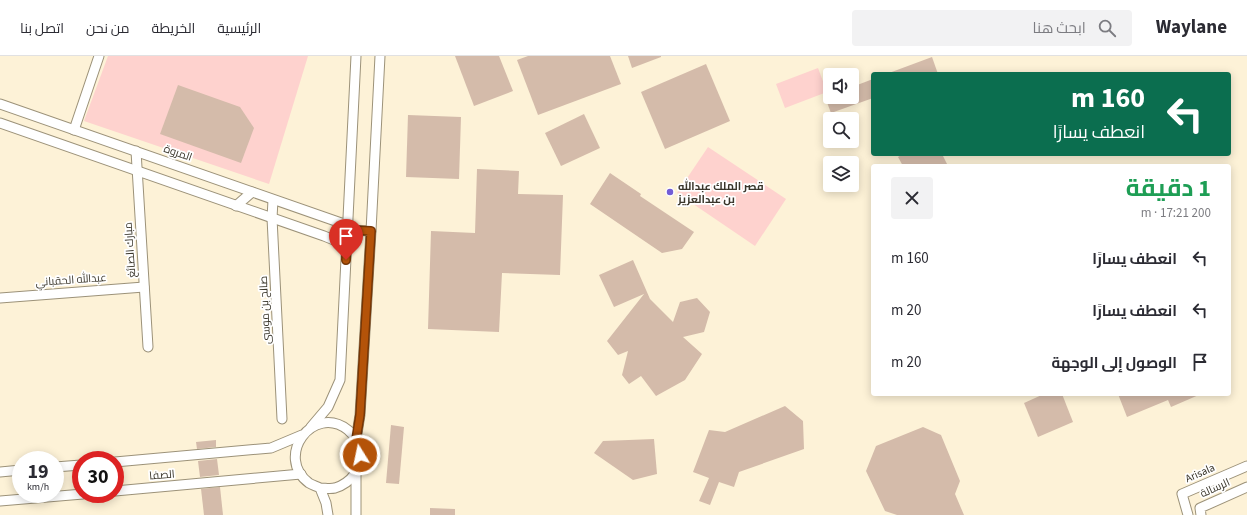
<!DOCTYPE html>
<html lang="ar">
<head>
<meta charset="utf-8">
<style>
  body { margin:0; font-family:"Source Sans 3",Cairo,sans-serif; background:#f2f2f3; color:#2b2b33; direction:rtl; height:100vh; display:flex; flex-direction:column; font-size:15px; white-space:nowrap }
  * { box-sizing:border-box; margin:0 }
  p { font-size:13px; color:#7c7c81 }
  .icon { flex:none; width:22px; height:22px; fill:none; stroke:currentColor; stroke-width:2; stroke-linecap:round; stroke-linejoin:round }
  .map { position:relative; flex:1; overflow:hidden; direction:ltr }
  .side { position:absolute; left:871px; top:108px; width:360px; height:232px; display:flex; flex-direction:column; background:#fff; border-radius:4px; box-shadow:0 2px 10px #0003; direction:rtl }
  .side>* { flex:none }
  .top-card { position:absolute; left:871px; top:16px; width:360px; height:84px; border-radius:4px; box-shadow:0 2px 10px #0003; direction:rtl; background:#0b6e4f; color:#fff; overflow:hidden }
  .fabs { position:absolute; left:823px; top:12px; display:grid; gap:8px }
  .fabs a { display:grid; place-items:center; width:36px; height:36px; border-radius:4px; background:#fff; box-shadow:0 2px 10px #0003; font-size:20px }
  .speed { position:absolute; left:12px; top:395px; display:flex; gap:8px; font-size:20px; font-weight:700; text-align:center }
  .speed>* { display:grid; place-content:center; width:52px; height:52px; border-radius:50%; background:#fff; box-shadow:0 2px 10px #0003; line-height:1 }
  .speed small { font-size:10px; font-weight:400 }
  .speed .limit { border:6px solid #d22; background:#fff; color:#111 }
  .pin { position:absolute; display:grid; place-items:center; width:34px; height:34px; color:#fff; margin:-41px -17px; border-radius:50% 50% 50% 0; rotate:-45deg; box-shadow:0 0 4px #0007 }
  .pin .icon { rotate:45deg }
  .me { position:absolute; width:44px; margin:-22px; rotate:350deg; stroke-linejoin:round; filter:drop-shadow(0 0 3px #0008) }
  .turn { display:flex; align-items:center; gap:14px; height:84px; padding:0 20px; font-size:18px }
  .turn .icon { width:52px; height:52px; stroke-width:2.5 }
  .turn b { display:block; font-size:28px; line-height:34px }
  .round { display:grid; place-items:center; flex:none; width:42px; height:42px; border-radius:4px; background:#f2f2f3 }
  .head { display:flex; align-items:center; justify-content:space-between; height:68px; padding:0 20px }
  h1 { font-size:24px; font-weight:700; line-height:30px; color:#1e9e55 }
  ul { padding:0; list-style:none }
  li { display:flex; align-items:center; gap:12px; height:52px; padding:0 20px }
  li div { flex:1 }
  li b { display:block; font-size:15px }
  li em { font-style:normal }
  header { display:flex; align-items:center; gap:24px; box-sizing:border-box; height:56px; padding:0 20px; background:#fff; border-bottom:1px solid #e1e1e2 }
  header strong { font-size:19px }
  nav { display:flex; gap:22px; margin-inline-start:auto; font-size:14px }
  .search { width:280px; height:36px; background:#f2f2f3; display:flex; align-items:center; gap:10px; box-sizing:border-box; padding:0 14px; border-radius:4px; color:#7c7c81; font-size:15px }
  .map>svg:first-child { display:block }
</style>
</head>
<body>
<header>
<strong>Waylane</strong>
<div class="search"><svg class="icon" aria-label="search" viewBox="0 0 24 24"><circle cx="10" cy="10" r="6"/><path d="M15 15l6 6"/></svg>ابحث هنا</div>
<nav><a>الرئيسية</a><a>الخريطة</a><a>من نحن</a><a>اتصل بنا</a></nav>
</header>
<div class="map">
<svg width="1247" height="459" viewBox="0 0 1247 459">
  <rect width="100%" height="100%" fill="#fdf2d7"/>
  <!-- green -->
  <g fill="#fed2ce">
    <path d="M108 0H308L269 128 84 65Z"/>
    <path d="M818 12 827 36 785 52 776 28Z"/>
    <path d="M708 91 786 143 755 190 677 137Z"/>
  </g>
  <!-- building -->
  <g fill="#d4bbaa">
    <path d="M455 0H499L513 35 474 50Z"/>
    <path d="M528 0H610L621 28 538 59 517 4Z"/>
    <path d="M628 0H661V1L632 12Z"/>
    <path d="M932 1 938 18H889V17Z"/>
    <path d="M706 8 730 65 665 93 641 36Z"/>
    <path d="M873 23V42L831 57 825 41H852V31Z"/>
    <path d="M178 29 240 51 254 72 241 107 160 78Z"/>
    <path d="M584 58 600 92 561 110 545 77Z"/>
    <path d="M408 59 461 61 459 123 406 121Z"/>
    <path d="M903 98H942L948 110H903L898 101Z"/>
    <path d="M477 113 519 115 518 138 563 139 560 219 502 217 499 276 428 273 431 175 475 177Z"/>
    <path d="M610 117 641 138 640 140 694 176 682 193 662 197 590 148Z"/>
    <path d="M633 204 650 243 673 266 680 246 697 242 710 256 704 276 683 281 702 298 685 324 656 340 641 320 629 328 622 319 628 295 618 299 607 285 644 238 614 251 599 219Z"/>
    <path d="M1044 338H1062L1073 366 1038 381 1024 347Z"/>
    <path d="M1118 338H1201L1171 351 1168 344 1127 361Z"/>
    <path d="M785 350 803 365 804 393 739 416 734 431 719 426 710 449 699 445 709 422 693 416 709 374 725 376Z"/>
    <path d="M391 369 404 371 399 428 386 427Z"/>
    <path d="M923 371 941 379 960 425 955 438 964 459H897L885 455 866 415 876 390Z"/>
    <path d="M654 383 657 418 633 424 594 397 603 385Z"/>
    <path d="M216 384V391L197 393 196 386Z"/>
    <path d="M217 403 219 419 200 421 198 405Z"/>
    <path d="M220 431 223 459H204L201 433Z"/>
    <path d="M430 452 455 453V459H430Z"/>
  </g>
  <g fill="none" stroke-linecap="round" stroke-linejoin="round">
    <!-- minor casing -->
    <g stroke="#9c9279" stroke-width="11">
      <g id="minor">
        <path d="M0 48 347 169"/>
        <path d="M0 67 324 180 346 189"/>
        <path d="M74 74 99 0"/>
        <path d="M136 95 148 291"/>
        <path d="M273 144 272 162 282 363"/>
        <path d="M236 150 252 136"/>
        <path d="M347 174 371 175"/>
        <path d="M0 242 144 231"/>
        <path d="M311 371 328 351 340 324 356 0"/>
        <path d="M356 384 360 359 371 175 380 0"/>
        <path d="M115 406 271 392 302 379"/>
        <path d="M55 411 81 409"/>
        <path d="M0 416 21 414"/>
        <path d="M356 417V459"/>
        <path d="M320 432C325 432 330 433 335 432 351 427 363 412 360 395 359 386 354 379 348 374 313 347 274 401 309 427 312 429 316 430 320 432L326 447 328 459"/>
        <path d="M115 435 301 418"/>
        <path d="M0 445 83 438"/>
        <path d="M1188 459 1182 438 1247 410"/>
        <path d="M1201 459 1200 452 1247 431"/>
      </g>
    </g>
    <!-- minor -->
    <use href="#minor" stroke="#fff" stroke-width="9"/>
  </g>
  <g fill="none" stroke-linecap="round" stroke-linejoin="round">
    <!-- route casing -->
    <g stroke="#753606" stroke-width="10">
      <path id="route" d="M346 204 347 174 371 175 360 359 356 384 360 399"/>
    </g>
    <!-- route -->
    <use href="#route" stroke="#b45309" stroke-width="7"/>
  </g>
  <!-- markers -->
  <circle fill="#725cd6" stroke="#fff" stroke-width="1.5" cx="670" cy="136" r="4"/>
  <g text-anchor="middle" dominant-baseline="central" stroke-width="3.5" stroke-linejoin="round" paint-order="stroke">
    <!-- street labels -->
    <g font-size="11" fill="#3a362b" stroke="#fff">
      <text transform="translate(178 97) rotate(19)">المروة</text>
      <text transform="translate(130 194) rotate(-94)">مبارك الصائغ</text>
      <text transform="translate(71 224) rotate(-4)">عبدالله الحقباني</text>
      <text transform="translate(265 254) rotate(-93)">صالح بن موسى</text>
      <text transform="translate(1200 417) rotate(-24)">Arisala</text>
      <text transform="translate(162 419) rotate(-5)">الصفا</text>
      <text transform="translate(1215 432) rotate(-24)">الرسالة</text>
    </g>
    <!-- poi labels -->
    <g font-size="11" font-weight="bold" fill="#3a362b" stroke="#fff" text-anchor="start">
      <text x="678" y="130">قصر الملك عبدالله<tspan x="678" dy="13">بن عبدالعزيز</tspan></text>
    </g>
  </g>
</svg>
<div class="fabs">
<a><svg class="icon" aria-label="sound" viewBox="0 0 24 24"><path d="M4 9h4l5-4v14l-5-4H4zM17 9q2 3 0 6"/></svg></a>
<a><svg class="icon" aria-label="search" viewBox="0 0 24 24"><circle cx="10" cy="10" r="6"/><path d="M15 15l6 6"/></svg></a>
<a><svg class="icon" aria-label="layers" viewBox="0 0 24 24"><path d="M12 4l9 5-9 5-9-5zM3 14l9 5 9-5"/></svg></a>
</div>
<div class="speed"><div>19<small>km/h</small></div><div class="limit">30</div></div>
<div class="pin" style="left:346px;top:204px;background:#d93025"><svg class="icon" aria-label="arrive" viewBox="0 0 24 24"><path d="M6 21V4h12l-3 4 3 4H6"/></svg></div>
<svg class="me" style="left:360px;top:399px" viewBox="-20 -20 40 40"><circle r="17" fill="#b45309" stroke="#fff" stroke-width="3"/><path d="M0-11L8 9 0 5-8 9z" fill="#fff"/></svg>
<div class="top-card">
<div class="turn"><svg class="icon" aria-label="left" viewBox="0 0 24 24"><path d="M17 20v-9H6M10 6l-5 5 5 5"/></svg><div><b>160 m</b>انعطف يسارًا</div></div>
</div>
<section class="side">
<div class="head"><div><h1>1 دقيقة</h1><p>200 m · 17:21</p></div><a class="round"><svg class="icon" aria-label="close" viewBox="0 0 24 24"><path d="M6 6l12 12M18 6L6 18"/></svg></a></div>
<ul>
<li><svg class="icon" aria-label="left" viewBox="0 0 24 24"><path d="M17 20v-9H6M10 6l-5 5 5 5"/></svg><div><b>انعطف يسارًا</b></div><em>160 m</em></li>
<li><svg class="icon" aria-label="left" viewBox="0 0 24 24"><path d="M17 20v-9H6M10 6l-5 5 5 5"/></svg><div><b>انعطف يسارًا</b></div><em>20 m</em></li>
<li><svg class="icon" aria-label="arrive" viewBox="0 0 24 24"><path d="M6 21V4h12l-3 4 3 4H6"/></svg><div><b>الوصول إلى الوجهة</b></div><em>20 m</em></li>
</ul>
</section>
</div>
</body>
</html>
